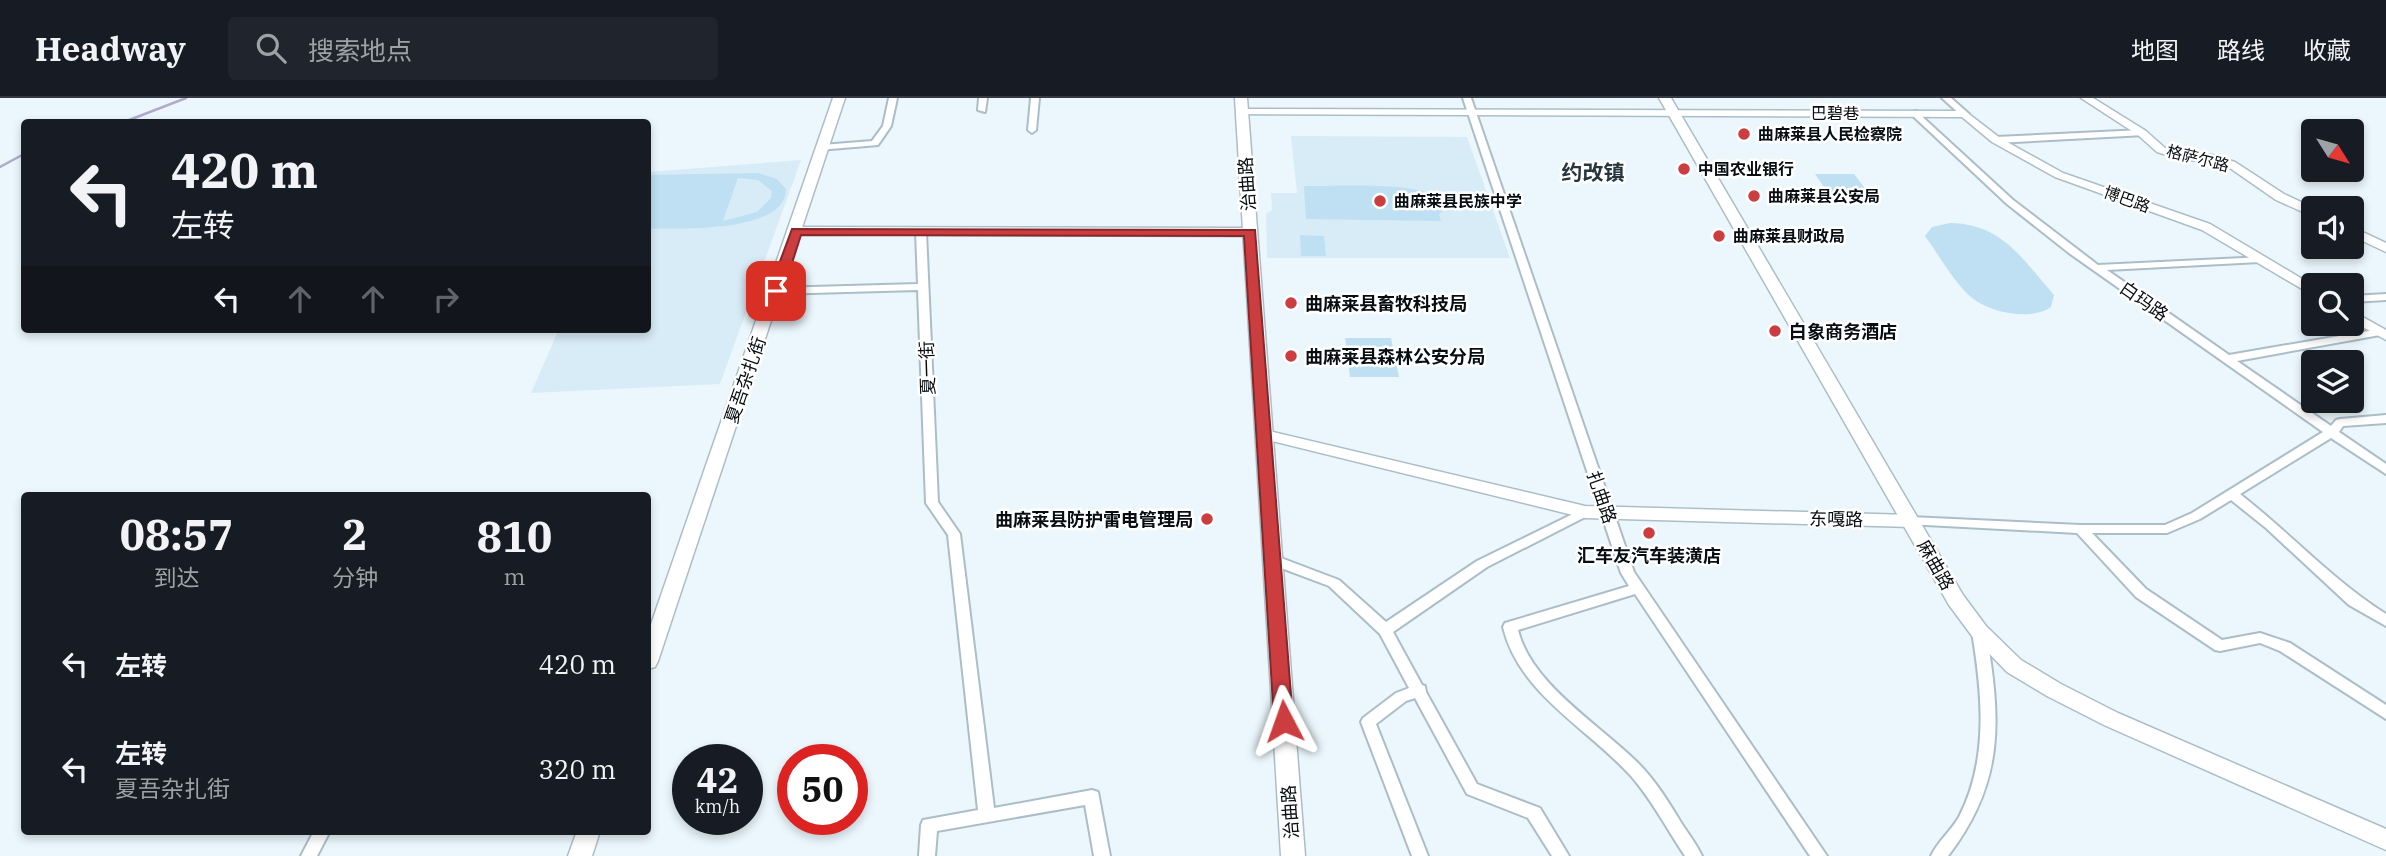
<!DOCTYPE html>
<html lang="zh">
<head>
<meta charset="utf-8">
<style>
  body { margin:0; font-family:"IBM Plex Serif","Noto Sans SC",serif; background:#20242c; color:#f1f3f6; height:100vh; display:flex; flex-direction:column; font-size:26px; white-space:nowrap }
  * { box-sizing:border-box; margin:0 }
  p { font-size:23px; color:#9ea1a6 }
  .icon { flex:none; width:38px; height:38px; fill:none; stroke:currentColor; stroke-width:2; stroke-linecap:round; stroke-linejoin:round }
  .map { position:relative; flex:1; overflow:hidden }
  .details { position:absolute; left:21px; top:394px; width:630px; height:343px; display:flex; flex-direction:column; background:#171b24; border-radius:7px; box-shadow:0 4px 10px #0003 }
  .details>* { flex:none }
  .guide { position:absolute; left:21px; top:21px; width:630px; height:214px; border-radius:7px; box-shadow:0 4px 10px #0003; background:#171b24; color:#f1f3f6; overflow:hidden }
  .needle { width:46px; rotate:127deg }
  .buttons { position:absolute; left:2301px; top:21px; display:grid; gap:14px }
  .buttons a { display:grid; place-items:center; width:63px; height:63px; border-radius:7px; background:#171b24; box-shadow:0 4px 10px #0003; font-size:35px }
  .speed { position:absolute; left:672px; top:646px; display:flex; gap:14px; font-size:35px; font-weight:700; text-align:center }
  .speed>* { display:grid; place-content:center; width:91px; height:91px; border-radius:50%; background:#171b24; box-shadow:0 4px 10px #0003; line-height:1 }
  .speed small { font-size:18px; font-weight:400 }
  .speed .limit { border:10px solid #d22; background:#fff; color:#111 }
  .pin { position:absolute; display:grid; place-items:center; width:60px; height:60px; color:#fff; margin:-30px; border-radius:14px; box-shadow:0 4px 10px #0006 }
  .me { position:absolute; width:77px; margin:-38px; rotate:356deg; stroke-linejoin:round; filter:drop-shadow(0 0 5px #0008) }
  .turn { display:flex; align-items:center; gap:24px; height:147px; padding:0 35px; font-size:32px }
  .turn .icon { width:91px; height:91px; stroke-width:2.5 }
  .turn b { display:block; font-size:49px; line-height:60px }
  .lanes { display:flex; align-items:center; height:66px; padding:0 35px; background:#0003; justify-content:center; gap:35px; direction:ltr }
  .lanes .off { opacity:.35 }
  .eta { display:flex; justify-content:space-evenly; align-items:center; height:119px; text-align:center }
  .eta b { font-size:42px; font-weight:800; line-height:49px }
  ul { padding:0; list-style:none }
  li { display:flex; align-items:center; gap:21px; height:105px; padding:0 35px }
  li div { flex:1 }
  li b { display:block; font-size:26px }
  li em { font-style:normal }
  header { display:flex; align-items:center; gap:42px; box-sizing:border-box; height:98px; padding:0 35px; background:#171b24; border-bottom:2px solid #363941 }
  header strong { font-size:33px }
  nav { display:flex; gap:38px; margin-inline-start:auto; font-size:24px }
  .search { width:490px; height:63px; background:#20242c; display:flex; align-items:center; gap:18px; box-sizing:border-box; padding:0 24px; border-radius:7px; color:#9ea1a6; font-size:26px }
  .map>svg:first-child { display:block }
</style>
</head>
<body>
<header>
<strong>Headway</strong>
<div class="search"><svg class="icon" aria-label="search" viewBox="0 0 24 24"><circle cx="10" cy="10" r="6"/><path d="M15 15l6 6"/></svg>搜索地点</div>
<nav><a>地图</a><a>路线</a><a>收藏</a></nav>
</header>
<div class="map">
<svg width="2386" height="758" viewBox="0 0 2386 758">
  <rect width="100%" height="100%" fill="#ebf7fd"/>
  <!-- built -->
  <g fill="#d7ecf7">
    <path d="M1291 38 1467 39 1510 160H1267L1266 116 1272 112 1271 95H1297Z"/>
    <path d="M801 62 720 286 531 295 559 231H648V74Z"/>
  </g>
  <!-- green -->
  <g fill="#bee0f2" fill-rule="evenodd">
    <path d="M758 75 777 81 786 91C786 136 677 130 648 131V77ZM738 80 758 82 772 93 771 100 757 114 723 123Z"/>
    <path d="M1815 76H1854L1875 104H1834Z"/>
    <path d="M1304 88C1331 89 1437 80 1445 108L1439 117 1441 123 1306 121Z"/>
    <path d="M1950 125C2003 126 2022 161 2054 197L2051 209C2031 223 1991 215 1972 200 1954 185 1939 157 1925 138L1932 129Z"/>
    <path d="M1300 137 1324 138 1326 158H1301Z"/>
    <path d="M1345 240H1391L1399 279H1350Z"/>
  </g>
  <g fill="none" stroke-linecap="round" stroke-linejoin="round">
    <!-- stream -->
    <g stroke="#b0abcb" stroke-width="2.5">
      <path d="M124 24 186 0"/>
      <path d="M0 69 24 56"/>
    </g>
    <!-- minor casing -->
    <g stroke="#abbec8" stroke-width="4">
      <g id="minor">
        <path d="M889 0H897L891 28 878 47 819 52V48L822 47 872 43 883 28Z"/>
        <path d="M979 0H987L985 14 978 12Z"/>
        <path d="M1031 0H1039L1036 32 1032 35 1028 32Z"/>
        <path d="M1463 0H1471L1634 474 1827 758H1810L1635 496 1518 532C1531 586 1600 627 1638 665 1656 683 1669 705 1682 726 1689 737 1697 747 1702 758H1685C1667 731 1652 702 1631 678 1588 630 1519 596 1503 529L1505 525 1629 488 1621 475Z"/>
        <path d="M1942 0H1951L1969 16 1962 18Z"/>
        <path d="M1916 13 2013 102 2098 167 2264 159 2265 161 2260 164 2107 172 2229 257 2380 231 2384 232 2385 234 2380 237 2237 263 2331 328 2336 322 2340 321 2386 317V325L2343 328 2339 334 2386 366V376L2331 340 2240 396C2290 435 2333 483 2386 516V528L2349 507 2266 430 2231 402 2200 421 2167 435H2092L2146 491 2222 542 2260 535 2290 545 2386 607V621L2280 553 2260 545 2220 553 2215 552 2136 499 2077 435 1907 426 1905 423 1907 420 1911 419 2080 427H2165L2192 415 2323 334 2069 155 2007 106 1913 18V14Z"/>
        <path d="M2142 32 2145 33V37L1996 45 1992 42 1996 39Z"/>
        <path d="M921 131 926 134 938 404 960 436 994 710 1092 692 1098 694 1110 758H1094L1085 707 937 733 935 758H919L921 727 923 722 978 712 948 437 926 405 918 192 776 196 771 193 776 190 918 186 916 134Z"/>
        <path d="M2386 196V202L2352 204V198Z"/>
        <path d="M1585 410 1591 414 1589 417 1487 469 1393 534 1422 587 1425 588 1426 594 1477 686 1540 710 1569 758H1552L1528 720 1467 696 1415 600 1406 603 1376 626 1428 758H1412L1361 624 1363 620 1396 595 1409 590 1380 536 1329 488 1268 465 1266 462 1268 459 1273 457 1339 482 1386 524 1477 463Z"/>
        <path d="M1979 529 1984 530 1986 534C2001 621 2005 684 1948 758H1931C1938 743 1951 733 1959 719 1989 661 1982 595 1972 534L1974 530Z"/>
        <path d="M314 733H330L317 758H301Z"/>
      </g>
    </g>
    <!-- tertiary casing -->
    <g stroke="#abbec8" stroke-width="3">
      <g id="tertiary">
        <path d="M2081 0H2093L2146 33 2165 50 2184 56 2212 57 2235 64 2284 96 2314 110V119L2276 102 2227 68 2211 63 2183 62 2157 54 2138 37Z"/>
        <path d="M1242 11 1965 13 2000 40 2063 75 2210 126 2314 188V198L2202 132 2055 79 1992 44 1962 19 1238 16 1237 14Z"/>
        <path d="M796 129 1250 130 1256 134 1250 138 792 136V130Z"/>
        <path d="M2352 129 2386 145V154L2352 138Z"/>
        <path d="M2352 213 2386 232V242L2352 223Z"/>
        <path d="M1265 332 1585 408 1911 417 1919 423 1911 429 1585 420 1260 340 1257 337Z"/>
      </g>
    </g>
    <!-- secondary casing -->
    <g stroke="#abbec8" stroke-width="3">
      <g id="secondary">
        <path d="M833 0H845L658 563 655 569 648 571V535Z"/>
        <path d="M1235 0H1247L1305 758H1281Z"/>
        <path d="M1659 0H1671L1963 497 1986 528 2021 562 2061 586 2118 615 2386 731V752L2104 627 2047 598 2007 574 1972 538 1949 507Z"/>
        <path d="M577 733H600L592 758H568Z"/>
      </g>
    </g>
    <!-- minor -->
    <use href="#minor" fill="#fff" fill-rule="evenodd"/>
    <!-- tertiary -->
    <use href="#tertiary" fill="#fff" fill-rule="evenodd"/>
    <!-- secondary -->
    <use href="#secondary" fill="#fff" fill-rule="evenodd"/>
  </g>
  <!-- route -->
  <path fill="#cc3d40" stroke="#85282a" stroke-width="2" d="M792 131 1255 132 1293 623 1290 629H1277L1274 623 1244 138 801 137 783 193 771 196 769 193Z"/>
  <!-- markers -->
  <g fill="#cc3d40" stroke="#fff" stroke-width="2.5">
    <circle cx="1744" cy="36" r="7"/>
    <circle cx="1684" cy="71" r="7"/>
    <circle cx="1754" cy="98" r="7"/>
    <circle cx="1380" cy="103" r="7"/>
    <circle cx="1719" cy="138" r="7"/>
    <circle cx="1291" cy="205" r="7"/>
    <circle cx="1775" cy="233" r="7"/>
    <circle cx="1291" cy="258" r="7"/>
    <circle cx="1207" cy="421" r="7"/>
    <circle cx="1649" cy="435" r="7"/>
  </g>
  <g text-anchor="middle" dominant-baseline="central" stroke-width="5" stroke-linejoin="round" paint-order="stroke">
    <!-- far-street labels -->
    <g font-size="16" fill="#070d10" stroke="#fff">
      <text x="1835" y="15">巴碧巷</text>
      <text transform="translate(2198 60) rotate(14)">格萨尔路</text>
      <text transform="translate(2127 101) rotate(20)">博巴路</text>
    </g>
    <!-- far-poi labels -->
    <g font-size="16" font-weight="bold" fill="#070d10" stroke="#fff" text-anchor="start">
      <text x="1758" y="36">曲麻莱县人民检察院</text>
      <text x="1698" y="71">中国农业银行</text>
      <text x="1768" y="98">曲麻莱县公安局</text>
      <text x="1394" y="103">曲麻莱县民族中学</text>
      <text x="1733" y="138">曲麻莱县财政局</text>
    </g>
    <!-- street labels -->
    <g font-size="18" fill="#070d10" stroke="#fff">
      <text transform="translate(1247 86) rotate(-94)">治曲路</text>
      <text transform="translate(2144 203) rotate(35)">白玛路</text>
      <text transform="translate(927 270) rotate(-92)">夏一街</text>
      <text transform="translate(745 282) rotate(-71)">夏吾杂扎街</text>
      <text transform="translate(1602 399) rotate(71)">扎曲路</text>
      <text transform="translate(1836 421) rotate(1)">东嘎路</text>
      <text transform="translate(1936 467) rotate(60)">麻曲路</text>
      <text transform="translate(1290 714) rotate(-94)">治曲路</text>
    </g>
    <!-- poi labels -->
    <g font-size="18" font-weight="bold" fill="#070d10" stroke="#fff" text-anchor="start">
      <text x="1305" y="205">曲麻莱县畜牧科技局</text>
      <text x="1789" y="233">白象商务酒店</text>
      <text x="1305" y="258">曲麻莱县森林公安分局</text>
      <text x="1193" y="421" text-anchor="end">曲麻莱县防护雷电管理局</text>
      <text x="1649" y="457" text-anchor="middle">汇车友汽车装潢店</text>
    </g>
    <!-- far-district labels -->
    <g font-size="21" font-weight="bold" fill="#26363d" stroke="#fff">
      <text x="1593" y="74">约改镇</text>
    </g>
  </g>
</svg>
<div class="buttons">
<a><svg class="needle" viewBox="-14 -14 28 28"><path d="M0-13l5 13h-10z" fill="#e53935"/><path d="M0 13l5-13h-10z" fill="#9ea1a6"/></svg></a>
<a><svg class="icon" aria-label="sound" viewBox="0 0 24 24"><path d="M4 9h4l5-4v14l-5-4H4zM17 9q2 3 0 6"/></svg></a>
<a><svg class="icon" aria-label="search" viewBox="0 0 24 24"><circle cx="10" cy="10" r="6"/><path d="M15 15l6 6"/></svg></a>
<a><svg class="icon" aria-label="layers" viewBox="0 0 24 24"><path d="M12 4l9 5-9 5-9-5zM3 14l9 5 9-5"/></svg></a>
</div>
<div class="speed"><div>42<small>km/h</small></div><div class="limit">50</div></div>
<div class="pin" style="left:776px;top:193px;background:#d93025"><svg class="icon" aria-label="arrive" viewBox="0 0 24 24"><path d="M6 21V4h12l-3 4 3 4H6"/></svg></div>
<svg class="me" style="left:1284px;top:623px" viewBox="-20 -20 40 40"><path d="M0-17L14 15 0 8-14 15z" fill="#cc3d40" stroke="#fff" stroke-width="4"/></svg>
<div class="guide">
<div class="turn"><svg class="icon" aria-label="left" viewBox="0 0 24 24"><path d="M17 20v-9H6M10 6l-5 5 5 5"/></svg><div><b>420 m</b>左转</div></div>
<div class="lanes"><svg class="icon" aria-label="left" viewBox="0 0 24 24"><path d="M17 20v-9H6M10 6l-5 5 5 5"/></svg><svg class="icon off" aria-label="ahead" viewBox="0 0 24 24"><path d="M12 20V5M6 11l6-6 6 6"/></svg><svg class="icon off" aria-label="ahead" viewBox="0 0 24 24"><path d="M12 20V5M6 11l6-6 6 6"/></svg><svg class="icon off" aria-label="right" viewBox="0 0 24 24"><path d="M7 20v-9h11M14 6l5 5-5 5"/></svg></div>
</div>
<section class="details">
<div class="eta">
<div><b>08:57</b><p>到达</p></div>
<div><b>2</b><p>分钟</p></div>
<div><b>810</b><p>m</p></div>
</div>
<ul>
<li><svg class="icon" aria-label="left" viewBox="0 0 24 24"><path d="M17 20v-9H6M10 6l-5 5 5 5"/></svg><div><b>左转</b></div><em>420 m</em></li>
<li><svg class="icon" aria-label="left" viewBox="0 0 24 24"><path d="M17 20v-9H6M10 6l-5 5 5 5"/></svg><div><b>左转</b><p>夏吾杂扎街</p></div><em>320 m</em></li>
</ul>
</section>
</div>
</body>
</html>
